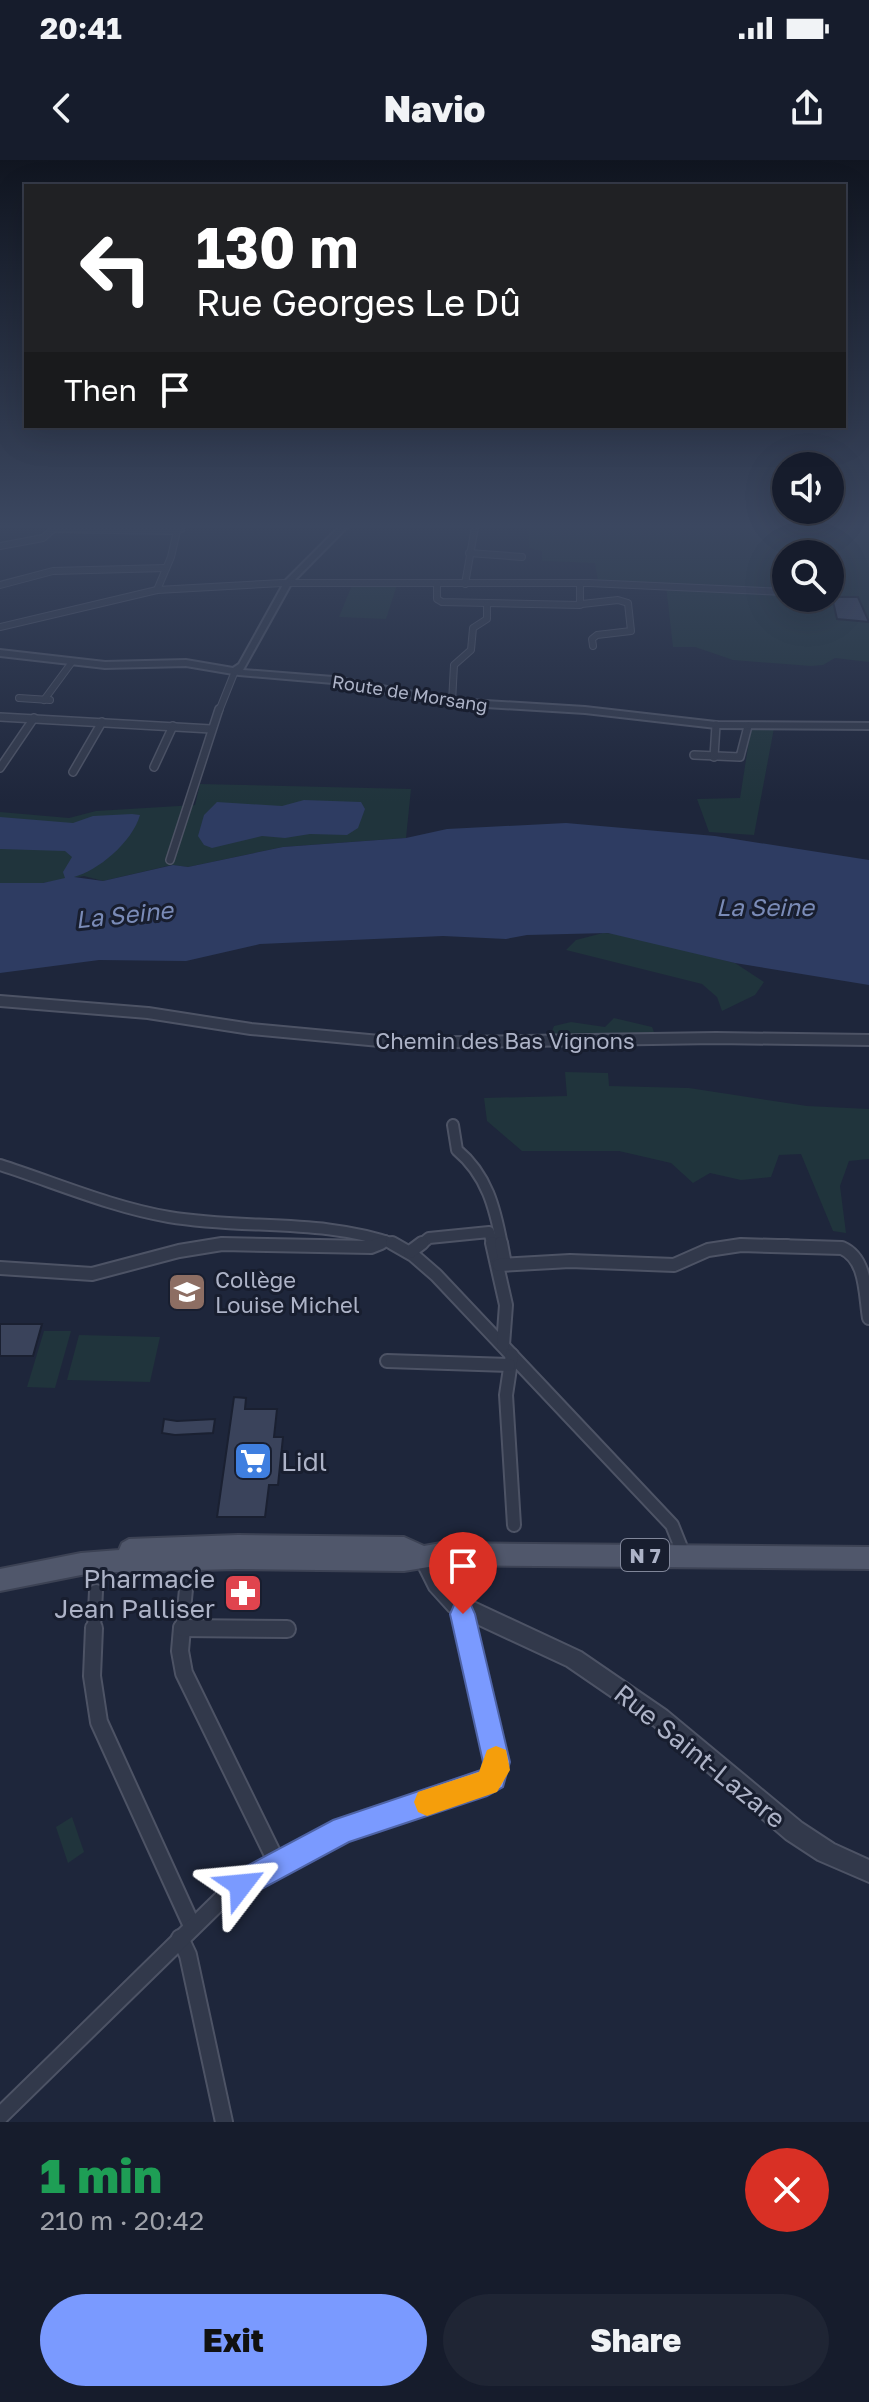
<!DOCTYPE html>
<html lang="en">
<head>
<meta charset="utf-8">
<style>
  body { margin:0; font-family:"Golos Text",sans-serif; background:#1f2534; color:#f1f3f6; height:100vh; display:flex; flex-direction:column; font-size:30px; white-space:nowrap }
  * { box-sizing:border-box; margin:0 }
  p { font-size:26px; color:#9ea1a9 }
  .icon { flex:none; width:44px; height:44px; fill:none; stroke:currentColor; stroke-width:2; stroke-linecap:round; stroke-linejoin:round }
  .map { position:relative; height:1962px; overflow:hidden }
  .drawer { display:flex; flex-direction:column; background:#161c2c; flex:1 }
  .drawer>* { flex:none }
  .hud { position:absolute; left:24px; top:24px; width:822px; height:244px; border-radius:0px; box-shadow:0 8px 32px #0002,0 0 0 2px #353a48; background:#202124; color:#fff; overflow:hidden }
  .buttons { position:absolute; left:772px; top:292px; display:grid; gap:16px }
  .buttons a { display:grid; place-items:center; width:72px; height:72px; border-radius:50%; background:#161c2c; box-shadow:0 8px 32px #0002,0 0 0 2px #353a48; font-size:40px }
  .pin { position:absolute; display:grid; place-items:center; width:68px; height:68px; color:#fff; margin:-82px -34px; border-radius:50% 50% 50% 0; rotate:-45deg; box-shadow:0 0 8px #0007 }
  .pin .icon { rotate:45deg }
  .me { position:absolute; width:88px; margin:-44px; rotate:61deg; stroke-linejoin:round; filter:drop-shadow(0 0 6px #0008) }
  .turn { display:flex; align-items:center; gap:28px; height:168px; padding:0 40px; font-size:36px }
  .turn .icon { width:104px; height:104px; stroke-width:2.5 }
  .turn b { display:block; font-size:56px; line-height:68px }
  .then { display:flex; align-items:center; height:76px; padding:0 40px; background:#0003; gap:16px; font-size:30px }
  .round { display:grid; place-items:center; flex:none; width:84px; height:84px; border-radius:42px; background:#1f2534 }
  .overview { display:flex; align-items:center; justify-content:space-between; height:136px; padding:0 40px }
  h1 { font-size:48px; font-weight:800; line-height:60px; color:#1e9e55 }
  .action { display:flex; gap:16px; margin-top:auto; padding:16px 40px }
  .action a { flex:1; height:92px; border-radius:48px; background:#7a9aff; color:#111; font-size:32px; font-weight:800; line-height:92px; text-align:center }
  .action a+a { background:#1f2534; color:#f1f3f6 }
  .status { display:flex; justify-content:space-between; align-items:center; height:56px; padding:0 40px; background:#161c2c; direction:ltr }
  .status svg { height:22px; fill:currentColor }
  header { display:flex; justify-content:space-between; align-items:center; height:104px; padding:0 40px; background:#161c2c; font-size:36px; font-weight:800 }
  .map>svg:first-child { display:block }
</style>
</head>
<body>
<div class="status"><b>20:41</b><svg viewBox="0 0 49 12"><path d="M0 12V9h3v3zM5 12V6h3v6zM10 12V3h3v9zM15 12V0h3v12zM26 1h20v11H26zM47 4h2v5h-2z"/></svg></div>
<header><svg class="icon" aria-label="back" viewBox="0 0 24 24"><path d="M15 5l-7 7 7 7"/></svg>Navio<svg class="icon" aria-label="share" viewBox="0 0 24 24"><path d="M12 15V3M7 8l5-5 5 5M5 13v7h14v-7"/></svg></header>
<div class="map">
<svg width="869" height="1962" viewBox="0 0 869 1962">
  <rect width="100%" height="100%" fill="#1e263b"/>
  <!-- green -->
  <g fill="#20343c" fill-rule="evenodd">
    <path d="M529 367H869V502L835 498 823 505 811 506 733 500 695 487H673L666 426 598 422 595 403 542 401V391L529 388ZM786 394H830V438H786Z"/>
    <path d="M352 425H397L386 459 339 457Z"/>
    <path d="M751 568H774L754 675 709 672 697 639 740 638Z"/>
    <path d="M200 624 411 629 406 678 283 687 188 707 172 705 103 721 84 716 43 723H0V652L69 658 96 651 195 645Z"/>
    <path d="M603 773 621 774 735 803 764 822 755 835 722 851 717 837 702 824 566 790 576 780Z"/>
    <path d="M614 858 652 867 656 877 549 879 554 866 571 862 605 867Z"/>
    <path d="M565 912 608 913 609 926 689 928 807 946 869 949V999L849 1001 840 1026 846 1073 833 1071 801 994 779 995 771 1017 741 1020 710 1013 693 1023 671 1003 619 991H522L487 961 484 938 567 936Z"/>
    <path d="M44 1171H71L55 1228 27 1227Z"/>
    <path d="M79 1175 160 1177 150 1222 67 1220Z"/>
    <path d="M72 1657 84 1692 68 1703 56 1667Z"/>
  </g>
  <!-- water -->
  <g fill="#2e3c62">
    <path d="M304 640 361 642 365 649 358 668 347 675 310 674 285 678 262 676 212 688 204 685 198 676 204 655 217 642 282 646Z"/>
    <path d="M132 654 140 655C132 683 97 711 74 717L103 721 173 705 188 707 283 687 406 678 447 669 566 663 715 676 869 700V825L735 803 608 773 527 775 506 779 443 776 260 784 186 801 99 800 0 813V723H43L65 718 63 712 72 697 65 691 0 689V657L73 663 93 656Z"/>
  </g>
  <!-- building -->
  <g fill="#3a435b" stroke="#1a2031" stroke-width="2">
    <path d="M832 437H858L869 462 837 459Z"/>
    <path d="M0 1164H42L33 1196H0Z"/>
    <path d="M234 1237 246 1238 245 1249H277L274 1277H283L278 1325H269L265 1357H217Z"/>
    <path d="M164 1259 177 1261 215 1259 213 1273 175 1275 162 1273Z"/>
  </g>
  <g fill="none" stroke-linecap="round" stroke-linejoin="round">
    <!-- minor-far4 casing -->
    <g stroke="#4d5365" stroke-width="8">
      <g id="minor-far4">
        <path d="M0 386 43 378 53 369 177 371"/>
        <path d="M469 393 522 397"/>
        <path d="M437 424V439L442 442 580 445V423"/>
        <path d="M465 424 475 367"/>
        <path d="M0 425 53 411 166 408"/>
        <path d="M157 430 171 397 177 371 181 369"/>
        <path d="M582 444 618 440 628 443 631 471 597 475 592 479 593 486"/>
        <path d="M0 467 157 430 283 423H589L786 432"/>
        <path d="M19 538 50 540"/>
        <path d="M44 540 72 502"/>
        <path d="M452 542 454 505 471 490 473 468 487 459V444"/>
        <path d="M219 551 235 511"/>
      </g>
    </g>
    <!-- minor-far3 casing -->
    <g stroke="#4d5365" stroke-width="10">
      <g id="minor-far3">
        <path d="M0 557 211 569"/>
        <path d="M694 595 740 597 748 566"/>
        <path d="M714 597 716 565"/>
        <path d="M154 607 173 566"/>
        <path d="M0 608 34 558"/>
        <path d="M73 612 102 562"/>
        <path d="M170 700 219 549"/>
      </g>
    </g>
    <!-- minor-far2 casing -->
    <g stroke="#4d5365" stroke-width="14">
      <g id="minor-far2">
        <path d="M0 841 148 853 251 869 401 883 716 878 869 880"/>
        <path d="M453 965 457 990C487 1015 495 1048 502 1085"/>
        <path d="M0 1005C56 1023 111 1047 169 1057 246 1070 323 1058 397 1085"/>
        <path d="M217 1085H262"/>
        <path d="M376 1085 385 1081"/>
        <path d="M420 1085 429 1078 489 1072 493 1085"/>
        <path d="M754 1085H787"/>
      </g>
    </g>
    <!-- minor-far1 casing -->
    <g stroke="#4d5365" stroke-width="16">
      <g id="minor-far1">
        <path d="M392 1083 413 1095 436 1115 672 1365 684 1395"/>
        <path d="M492 1083 506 1145 503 1185"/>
        <path d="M410 1092 422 1083"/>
        <path d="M498 1104 504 1099 501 1083"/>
        <path d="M499 1105 570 1101 674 1105 708 1090 741 1085 842 1088C867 1099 865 1134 869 1158"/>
        <path d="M0 1108 92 1114 179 1091 222 1084 371 1087 381 1083"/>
        <path d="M512 1195 506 1235 514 1365"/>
        <path d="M387 1201 509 1205"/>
        <path d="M464 1448 466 1470"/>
        <path d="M182 1468 287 1469"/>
        <path d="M94 1470 96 1431"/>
        <path d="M182 1470 187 1419"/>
      </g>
    </g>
    <!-- minor casing -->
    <g stroke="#4d5365" stroke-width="20">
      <g id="minor">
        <path d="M94 1468 92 1516 99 1562 192 1766"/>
        <path d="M182 1468 180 1491 184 1513 278 1705"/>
        <path d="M182 1468 287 1469"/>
        <path d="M180 1778 188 1795 224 1962"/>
        <path d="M0 1956 228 1733 343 1670 487 1622 493 1617 497 1602 465 1468"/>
      </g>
    </g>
    <!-- tertiary casing -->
    <g stroke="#4d5365" stroke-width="4">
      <g id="tertiary">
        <path d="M339 367H347L291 424 243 510 333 517 452 539 585 547 716 562 869 563V569L716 568 585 553 452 545 333 523 239 515 186 506 105 508 0 496V490L105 502 186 500 233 508 239 504 285 421Z"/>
        <path d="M422 1387 429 1389 444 1416 463 1437 581 1492 667 1551 802 1663 834 1684 869 1700V1722L818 1700 786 1679 653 1565 567 1506 449 1451 430 1430 413 1396 415 1389Z"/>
      </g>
    </g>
    <!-- primary casing -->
    <g stroke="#3c4254" stroke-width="4">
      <path id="primary" d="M238 1375 404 1377 424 1386 441 1383 869 1387V1409L441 1405 404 1411 237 1409 116 1412 81 1415 0 1431V1409L81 1393 119 1390 122 1383 129 1379Z"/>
    </g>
    <!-- minor-far4 -->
    <use href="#minor-far4" stroke="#32394b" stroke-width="6"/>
    <!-- minor-far3 -->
    <use href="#minor-far3" stroke="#32394b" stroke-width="7"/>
    <!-- minor-far2 -->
    <use href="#minor-far2" stroke="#32394b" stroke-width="10"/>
    <!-- minor-far1 -->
    <use href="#minor-far1" stroke="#32394b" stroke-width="12"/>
    <!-- minor -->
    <use href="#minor" stroke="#32394b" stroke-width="16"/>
    <!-- tertiary -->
    <use href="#tertiary" fill="#32394b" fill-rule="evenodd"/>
    <!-- primary -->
    <use href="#primary" fill="#50576b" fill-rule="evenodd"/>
  </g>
  <!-- sky -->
  <linearGradient id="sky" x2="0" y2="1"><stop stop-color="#101520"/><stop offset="0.57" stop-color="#3b4760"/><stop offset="1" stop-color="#3b4760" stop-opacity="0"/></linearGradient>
  <rect width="869" height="642" fill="url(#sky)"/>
  <!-- route -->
  <path fill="#7a9aff" stroke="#4f64a6" stroke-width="2" d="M463 1441 471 1445 475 1454 510 1602 503 1627 487 1636 349 1682 241 1740 230 1736 226 1725 230 1715 333 1660 481 1610 483 1602 450 1454 454 1445Z"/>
  <!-- slow -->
  <path fill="#f59e0b" d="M496 1586 506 1590 510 1610 497 1632 427 1656 418 1652 414 1642 418 1632 479 1612 487 1590Z"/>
  <!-- icons -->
  <defs>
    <g id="school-square" transform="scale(2)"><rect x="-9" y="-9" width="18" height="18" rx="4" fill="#8d6e63" stroke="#181e2f"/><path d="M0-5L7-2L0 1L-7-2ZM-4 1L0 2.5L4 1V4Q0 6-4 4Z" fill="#fff"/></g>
    <g id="supermarket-square" transform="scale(2)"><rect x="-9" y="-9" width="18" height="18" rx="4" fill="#3f7fe0" stroke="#181e2f"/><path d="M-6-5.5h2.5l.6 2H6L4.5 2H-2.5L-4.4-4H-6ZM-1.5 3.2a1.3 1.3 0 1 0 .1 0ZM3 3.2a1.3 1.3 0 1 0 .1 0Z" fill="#fff"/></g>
    <g id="pharmacy-square" transform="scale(2)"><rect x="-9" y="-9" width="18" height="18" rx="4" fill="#e0444e" stroke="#181e2f"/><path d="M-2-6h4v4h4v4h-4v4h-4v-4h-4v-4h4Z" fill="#fff"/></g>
  </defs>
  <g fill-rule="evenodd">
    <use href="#school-square" x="187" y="1132"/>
    <use href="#supermarket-square" x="253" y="1301"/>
    <use href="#pharmacy-square" x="243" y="1433"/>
  </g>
  <g text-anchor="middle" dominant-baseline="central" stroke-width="6" stroke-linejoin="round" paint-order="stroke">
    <!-- far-street labels -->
    <g font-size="18" fill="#adb3c7" stroke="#181e2f">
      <text transform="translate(410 533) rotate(9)">Route de Morsang</text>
    </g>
    <!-- shield labels -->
    <rect fill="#181e2f" stroke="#808699" stroke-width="2" x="621" y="1379" width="48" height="32" rx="6"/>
    <g font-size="20" font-weight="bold" fill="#adb3c7">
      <text x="645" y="1395">N 7</text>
    </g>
    <!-- street labels -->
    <g font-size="22" fill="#adb3c7" stroke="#181e2f">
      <text x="505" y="880">Chemin des Bas Vignons</text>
    </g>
    <!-- poi labels -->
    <g font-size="22" fill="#adb3c7" stroke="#181e2f" text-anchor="start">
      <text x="215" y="1119">Collège<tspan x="215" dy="25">Louise Michel</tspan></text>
    </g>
    <!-- water labels -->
    <g font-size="24" font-style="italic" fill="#7a8bb7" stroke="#181e2f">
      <text x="765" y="746">La Seine</text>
      <text transform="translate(124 754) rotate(-6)">La Seine</text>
    </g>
    <!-- near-poi labels -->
    <g font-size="26" fill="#adb3c7" stroke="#181e2f" text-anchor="start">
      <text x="281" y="1301">Lidl</text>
      <text x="215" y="1418" text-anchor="end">Pharmacie<tspan x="215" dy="30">Jean Palliser</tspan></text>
    </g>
    <!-- near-street labels -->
    <g font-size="26" fill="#adb3c7" stroke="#181e2f">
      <text transform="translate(700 1596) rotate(39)">Rue Saint-Lazare</text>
    </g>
  </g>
</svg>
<div class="buttons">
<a><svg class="icon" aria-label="sound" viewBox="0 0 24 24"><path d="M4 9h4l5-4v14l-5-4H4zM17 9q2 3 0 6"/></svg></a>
<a><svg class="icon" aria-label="search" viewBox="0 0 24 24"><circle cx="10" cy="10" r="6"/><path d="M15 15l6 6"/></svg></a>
</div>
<div class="pin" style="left:463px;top:1454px;background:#d93025"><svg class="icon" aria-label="arrive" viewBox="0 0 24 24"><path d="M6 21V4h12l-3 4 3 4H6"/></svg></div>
<svg class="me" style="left:241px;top:1725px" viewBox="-20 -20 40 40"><path d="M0-17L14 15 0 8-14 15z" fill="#7a9aff" stroke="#fff" stroke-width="4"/></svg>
<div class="hud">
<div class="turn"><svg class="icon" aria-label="left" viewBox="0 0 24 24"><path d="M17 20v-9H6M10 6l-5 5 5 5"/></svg><div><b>130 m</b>Rue Georges Le Dû</div></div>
<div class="then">Then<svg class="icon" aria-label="arrive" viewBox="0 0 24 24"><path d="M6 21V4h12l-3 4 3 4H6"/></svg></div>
</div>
</div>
<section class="drawer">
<div class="overview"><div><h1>1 min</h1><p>210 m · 20:42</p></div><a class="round" style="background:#d93025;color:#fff"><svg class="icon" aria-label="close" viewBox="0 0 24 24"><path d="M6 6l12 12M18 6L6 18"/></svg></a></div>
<div class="action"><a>Exit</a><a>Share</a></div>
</section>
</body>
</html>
